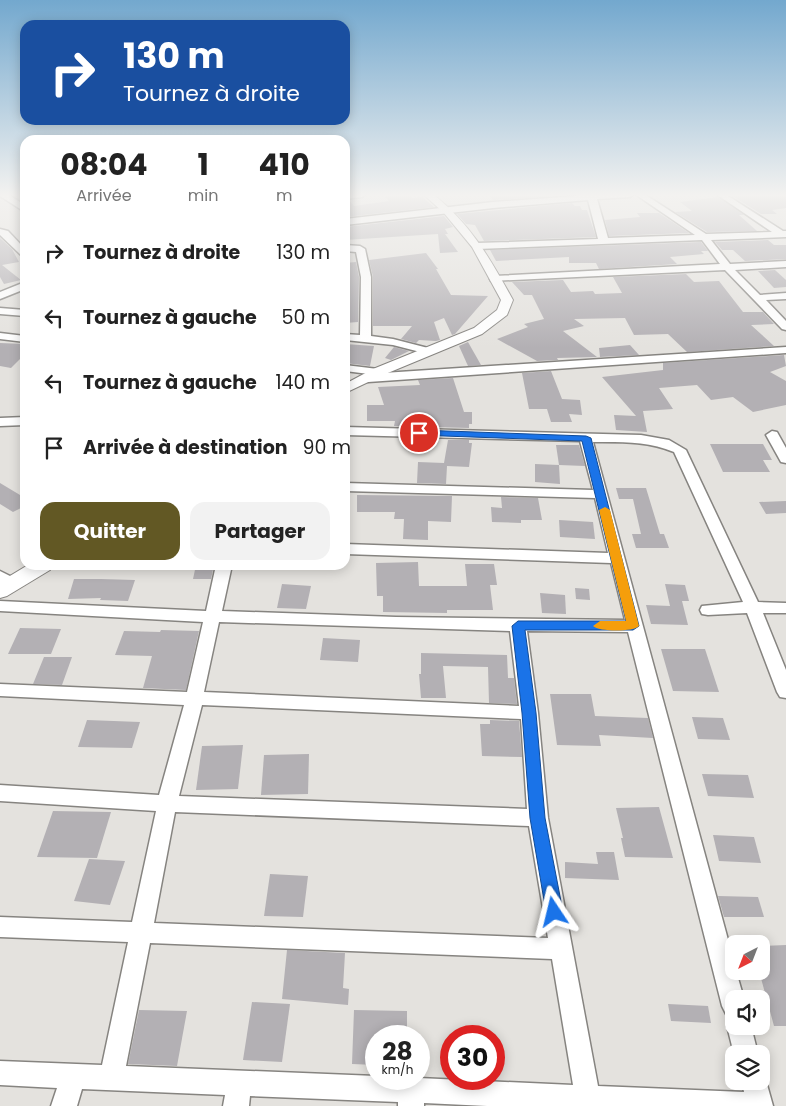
<!DOCTYPE html>
<html lang="fr">
<head>
<meta charset="utf-8">
<style>
  body { margin:0; font-family:Poppins,sans-serif; background:#f2f2f2; color:#222; height:100vh; display:flex; flex-direction:column; font-size:19px; white-space:nowrap }
  * { box-sizing:border-box; margin:0 }
  p { font-size:16px; color:#767676 }
  .icon { flex:none; width:28px; height:28px; fill:none; stroke:currentColor; stroke-width:2; stroke-linecap:round; stroke-linejoin:round }
  .map { position:relative; flex:1; overflow:hidden }
  .panel { position:absolute; left:20px; top:135px; width:330px; height:435px; display:flex; flex-direction:column; background:#fff; border-radius:15px; box-shadow:0 2px 12px #0003 }
  .panel>* { flex:none }
  .top-card { position:absolute; left:20px; top:20px; width:330px; height:105px; border-radius:15px; box-shadow:0 2px 12px #0003; background:#1a4fa0; color:#fff; overflow:hidden }
  .needle { width:32px; rotate:222deg }
  .buttons { position:absolute; left:725px; top:935px; display:grid; gap:10px }
  .buttons a { display:grid; place-items:center; width:45px; height:45px; border-radius:10px; background:#fff; box-shadow:0 2px 12px #0003; font-size:25px }
  .speed { position:absolute; left:365px; top:1025px; display:flex; gap:10px; font-size:25px; font-weight:700; text-align:center }
  .speed>* { display:grid; place-content:center; width:65px; height:65px; border-radius:50%; background:#fff; box-shadow:0 2px 12px #0003; line-height:1 }
  .speed small { font-size:12px; font-weight:400 }
  .speed .limit { border:8px solid #d22; background:#fff; color:#111 }
  .pin { position:absolute; display:grid; place-items:center; width:42px; height:42px; color:#fff; margin:-21px; border:2px solid #fff; border-radius:50%; box-shadow:0 1px 5px #0007 }
  .me { position:absolute; width:55px; margin:-28px; rotate:350deg; stroke-linejoin:round; filter:drop-shadow(0 0 4px #0008) }
  .turn { display:flex; align-items:center; gap:18px; height:105px; padding:0 20px; font-size:22px }
  .turn .icon { width:65px; height:65px; stroke-width:2.5 }
  .turn b { display:block; font-size:35px; line-height:42px }
  .eta { display:flex; justify-content:space-evenly; align-items:center; height:85px; text-align:center }
  .eta b { font-size:30px; font-weight:700; line-height:35px }
  .primary-button { display:flex; gap:10px; margin-top:auto; padding:10px 20px }
  .primary-button a { flex:1; height:58px; border-radius:15px; background:#625824; color:#fff; font-size:20px; font-weight:700; line-height:58px; text-align:center }
  .primary-button a+a { background:#f2f2f2; color:#222 }
  ul { padding:0; list-style:none }
  li { display:flex; align-items:center; gap:15px; height:65px; padding:0 20px }
  li div { flex:1 }
  li b { display:block; font-size:19px }
  li em { font-style:normal }
  .map>svg:first-child { display:block }
</style>
</head>
<body>
<div class="map">
<svg width="786" height="1106" viewBox="0 0 786 1106">
  <rect width="100%" height="100%" fill="#e4e2de"/>
  <!-- building -->
  <g fill="#b3b0b4">
    <path d="M409 194 413 198 422 197 434 207 345 217V201L349 200 354 206 389 201 385 197Z"/>
    <path d="M488 194H563L564 195 493 200Z"/>
    <path d="M742 194H780L786 198V208L772 210 777 214H761L731 195Z"/>
    <path d="M718 197 744 215H739L757 231 707 232 675 212 692 211 680 202Z"/>
    <path d="M572 203 575 206H580L582 210H587L596 237 484 241 475 225 466 224 457 214Z"/>
    <path d="M637 213H659L689 233 609 236 605 220 640 217Z"/>
    <path d="M444 216 453 227 445 229 448 234H445L458 252 440 253 438 234 345 240V227Z"/>
    <path d="M0 238 12 249 19 262 2 265 21 280 4 284 0 277Z"/>
    <path d="M768 240 774 245H786V259L745 261 733 250H722L715 242Z"/>
    <path d="M701 242 708 251H701L704 254 670 257 677 264 599 269 596 263H569V257L496 261 490 250Z"/>
    <path d="M426 253 438 269H436L451 295 488 296 455 334 452 335 444 318 434 322 440 340 436 341 419 340 416 343 401 339 412 326H373V277L369 260Z"/>
    <path d="M356 262 359 277 358 322 345 323V263Z"/>
    <path d="M775 270 786 280V287L774 288 758 271Z"/>
    <path d="M686 274 694 282 719 281 743 312H763L774 324 751 325 774 346 687 352 668 334 634 335 625 318 574 319 584 326 563 331 597 357 557 358 558 360 537 361 497 339 528 327 524 324 544 319 532 295H524L512 282 563 280 571 292 593 291 595 294 622 293 613 277Z"/>
    <path d="M468 342 481 365 468 366 459 346Z"/>
    <path d="M0 343 25 344V354L11 368 0 366Z"/>
    <path d="M345 344 374 346 370 366 345 363Z"/>
    <path d="M630 345 639 355 600 357 599 348Z"/>
    <path d="M394 347 409 351 391 360 385 358Z"/>
    <path d="M784 355 786 366 770 372 786 381V405L753 412 733 397 711 400 697 385 659 388 673 409 643 411 647 432 616 430 614 415 636 416 602 377 663 370V363Z"/>
    <path d="M551 371 562 399 580 400 582 415 569 414 572 422H551L547 409H529L522 373Z"/>
    <path d="M453 378 464 412H472V424H469V428L394 426 395 421H367V405H384L378 387 420 385 418 380Z"/>
    <path d="M448 440H469V443H472L469 467 447 466 446 484 417 483 418 462 444 463Z"/>
    <path d="M710 444H763L772 460H763L770 472H723Z"/>
    <path d="M556 445H579L585 466 559 465Z"/>
    <path d="M535 464 559 465 560 484 535 482Z"/>
    <path d="M0 483 25 498V506L13 512 0 504Z"/>
    <path d="M616 488H646L660 534H664L669 548H636L632 534H641L633 499H619Z"/>
    <path d="M357 495 452 496 451 522 428 521V540L403 539 404 519H394L395 512H357Z"/>
    <path d="M501 497 538 498 542 520H521V523L492 522 491 507 502 508Z"/>
    <path d="M786 501V513L766 514 759 502Z"/>
    <path d="M559 520 593 522 595 539 560 537Z"/>
    <path d="M418 562 419 586H467L465 564H494L497 585H490L493 610H447V613L383 612V596H377L376 563Z"/>
    <path d="M196 565H214L211 579H193Z"/>
    <path d="M74 579H101L135 580 128 601 100 600 101 598 68 599Z"/>
    <path d="M282 584 311 586 306 609 277 608Z"/>
    <path d="M665 584 685 585 689 601H682L688 625 651 624 646 605 670 606Z"/>
    <path d="M575 588 589 589 590 600 576 599Z"/>
    <path d="M540 593 565 595 566 614 542 613Z"/>
    <path d="M20 628 61 629 51 654H8Z"/>
    <path d="M161 630 199 631 186 690 143 688 152 656 115 655 124 631 160 632Z"/>
    <path d="M323 638 360 640 358 662 320 660Z"/>
    <path d="M661 649H705L719 692 673 691Z"/>
    <path d="M421 653 507 655 508 678H514L517 704 489 703 488 667 443 666 446 698H421L419 674H421Z"/>
    <path d="M44 657H72L62 685 33 684Z"/>
    <path d="M550 694H591L595 716 648 718 653 738 599 735 601 746 557 745Z"/>
    <path d="M692 717 723 718 730 740 698 739Z"/>
    <path d="M87 720 140 722 132 748 78 747Z"/>
    <path d="M490 720 519 721 522 757 482 756 480 724H490Z"/>
    <path d="M243 745 238 789 196 790 202 746Z"/>
    <path d="M309 754 308 794 261 795 264 755Z"/>
    <path d="M702 774 748 775 754 798 708 796Z"/>
    <path d="M659 807 673 858 625 857 621 838H623L616 808Z"/>
    <path d="M53 811 111 812 97 858 37 857Z"/>
    <path d="M713 835 754 837 761 863 719 861Z"/>
    <path d="M596 852H614L619 880 565 878V862L598 864Z"/>
    <path d="M89 859 125 861 110 905 74 901Z"/>
    <path d="M270 874 308 876 303 917 264 916Z"/>
    <path d="M718 896 758 897 764 917H724Z"/>
    <path d="M786 945V1026H774L759 971H761V946Z"/>
    <path d="M287 950 345 953 343 988 349 989 348 1005 282 999Z"/>
    <path d="M252 1002 290 1004 282 1062 243 1060Z"/>
    <path d="M668 1004 708 1006 711 1023 671 1021Z"/>
    <path d="M139 1010 187 1011 177 1066 128 1064Z"/>
    <path d="M354 1010 407 1011V1036H376V1065L352 1064Z"/>
  </g>
  <g fill="none" stroke-linecap="round" stroke-linejoin="round">
    <!-- minor casing -->
    <g stroke="#868480" stroke-width="3">
      <g id="minor">
        <path d="M0 194H7L25 205V212L0 196Z"/>
        <path d="M345 194H366L362 197 345 199Z"/>
        <path d="M604 194H634L630 197 597 199 608 238 695 235 635 194H644L706 234 772 232 716 194H725L783 231H786V237L711 240 730 264 786 261V267L735 270 760 295 786 293V299L766 300 786 321V330L782 329 725 270 491 281 490 279 495 276 720 264 702 240 477 249 472 246 477 243 598 239 588 200 493 208 345 225V219L493 202Z"/>
        <path d="M0 229 8 231 25 249V257L22 256 0 235Z"/>
        <path d="M345 245 360 246 365 249 371 277V336L393 339 432 349 434 351 432 353 428 354 393 345 345 340V334L360 335 361 277 356 252 345 251Z"/>
        <path d="M25 282V289L0 299V292Z"/>
        <path d="M0 308 25 310V316L0 314Z"/>
        <path d="M0 333 25 336V342L0 339Z"/>
        <path d="M786 347V353L368 382 362 378 369 374 345 371V365L378 369 382 370 383 373Z"/>
        <path d="M25 417V425L0 426V418Z"/>
        <path d="M345 427 641 435 669 440 686 450 758 602 786 603V613H763L786 670V698L780 697 777 692 747 613 708 615 702 614 700 610 702 606 743 602 674 452C648 441 621 442 593 442L734 962V971H736L744 999H734V1026H751L758 1054H734L727 1026 732 1017 726 1014 722 1006 628 632 527 631 538 713 548 818 598 1086 744 1092 742 1081H761V1072L766 1081 773 1106H487L424 1103V1106H398V1102L250 1096 249 1106H223L225 1095 82 1089 77 1106H51L57 1088 0 1085V1061L102 1065 128 942 0 937V917L132 922 156 811 0 801V785L159 795 184 705 0 696V684L187 692 203 622 0 611V601L206 611 216 565H232L222 611 396 617 625 620 611 563 345 554V544L608 553 595 498 345 491V483L593 490 580 441 345 435ZM219 622 510 631 519 706 204 692ZM202 705 521 719 527 809 179 796ZM175 812 529 826 548 938 154 923ZM150 943 552 959 573 1085 419 1078 376 1079V1076L126 1066Z"/>
        <path d="M772 431 777 432 786 448V463L781 462 766 435Z"/>
        <path d="M0 571 16 579 19 583 16 587 11 588 0 583Z"/>
      </g>
    </g>
    <!-- tertiary casing -->
    <g stroke="#868480" stroke-width="2">
      <path id="tertiary" d="M423 194H433C472 226 489 257 513 300L507 315 482 334 383 375 345 393V384L373 369 474 328 497 310 501 300 472 247 444 213Z"/>
    </g>
    <!-- secondary casing -->
    <g stroke="#868480" stroke-width="2">
      <path id="secondary" d="M28 565H53L50 570 7 596 0 598V582Z"/>
    </g>
    <!-- minor -->
    <use href="#minor" fill="#fff" fill-rule="evenodd"/>
    <!-- tertiary -->
    <use href="#tertiary" fill="#fff" fill-rule="evenodd"/>
    <!-- secondary -->
    <use href="#secondary" fill="#fff" fill-rule="evenodd"/>
  </g>
  <!-- sky -->
  <linearGradient id="sky" x2="0" y2="1"><stop stop-color="#73a8ce"/><stop offset="0.56" stop-color="#f3f2f0"/><stop offset="1" stop-color="#f3f2f0" stop-opacity="0"/></linearGradient>
  <rect width="786" height="348" fill="url(#sky)"/>
  <!-- route -->
  <path fill="#1a73e8" stroke="#114b97" d="M419 430 586 436 591 438 639 626 633 630H525L536 713 545 818 563 912 560 917 554 919 549 917 546 912 530 818 522 713 512 626 518 621H626L582 441 416 435V431Z"/>
  <!-- slow -->
  <path fill="#f59e0b" d="M605 507 610 510 639 626C634 632 599 632 593 626L600 621H626L599 510Z"/>
</svg>
<div class="buttons">
<a><svg class="needle" viewBox="-14 -14 28 28"><path d="M0-13l5 13h-10z" fill="#e53935"/><path d="M0 13l5-13h-10z" fill="#767676"/></svg></a>
<a><svg class="icon" aria-label="sound" viewBox="0 0 24 24"><path d="M4 9h4l5-4v14l-5-4H4zM17 9q2 3 0 6"/></svg></a>
<a><svg class="icon" aria-label="layers" viewBox="0 0 24 24"><path d="M12 4l9 5-9 5-9-5zM3 14l9 5 9-5"/></svg></a>
</div>
<div class="speed"><div>28<small>km/h</small></div><div class="limit">30</div></div>
<div class="pin" style="left:419px;top:433px;background:#d93025"><svg class="icon" aria-label="arrive" viewBox="0 0 24 24"><path d="M6 21V4h12l-3 4 3 4H6"/></svg></div>
<svg class="me" style="left:554px;top:912px" viewBox="-20 -20 40 40"><path d="M0-17L14 15 0 8-14 15z" fill="#1a73e8" stroke="#fff" stroke-width="4"/></svg>
<div class="top-card">
<div class="turn"><svg class="icon" aria-label="right" viewBox="0 0 24 24"><path d="M7 20v-9h11M14 6l5 5-5 5"/></svg><div><b>130 m</b>Tournez à droite</div></div>
</div>
<section class="panel">
<div class="eta">
<div><b>08:04</b><p>Arrivée</p></div>
<div><b>1</b><p>min</p></div>
<div><b>410</b><p>m</p></div>
</div>
<ul>
<li><svg class="icon" aria-label="right" viewBox="0 0 24 24"><path d="M7 20v-9h11M14 6l5 5-5 5"/></svg><div><b>Tournez à droite</b></div><em>130 m</em></li>
<li><svg class="icon" aria-label="left" viewBox="0 0 24 24"><path d="M17 20v-9H6M10 6l-5 5 5 5"/></svg><div><b>Tournez à gauche</b></div><em>50 m</em></li>
<li><svg class="icon" aria-label="left" viewBox="0 0 24 24"><path d="M17 20v-9H6M10 6l-5 5 5 5"/></svg><div><b>Tournez à gauche</b></div><em>140 m</em></li>
<li><svg class="icon" aria-label="arrive" viewBox="0 0 24 24"><path d="M6 21V4h12l-3 4 3 4H6"/></svg><div><b>Arrivée à destination</b></div><em>90 m</em></li>
</ul>
<div class="primary-button"><a>Quitter</a><a>Partager</a></div>
</section>
</div>
</body>
</html>
